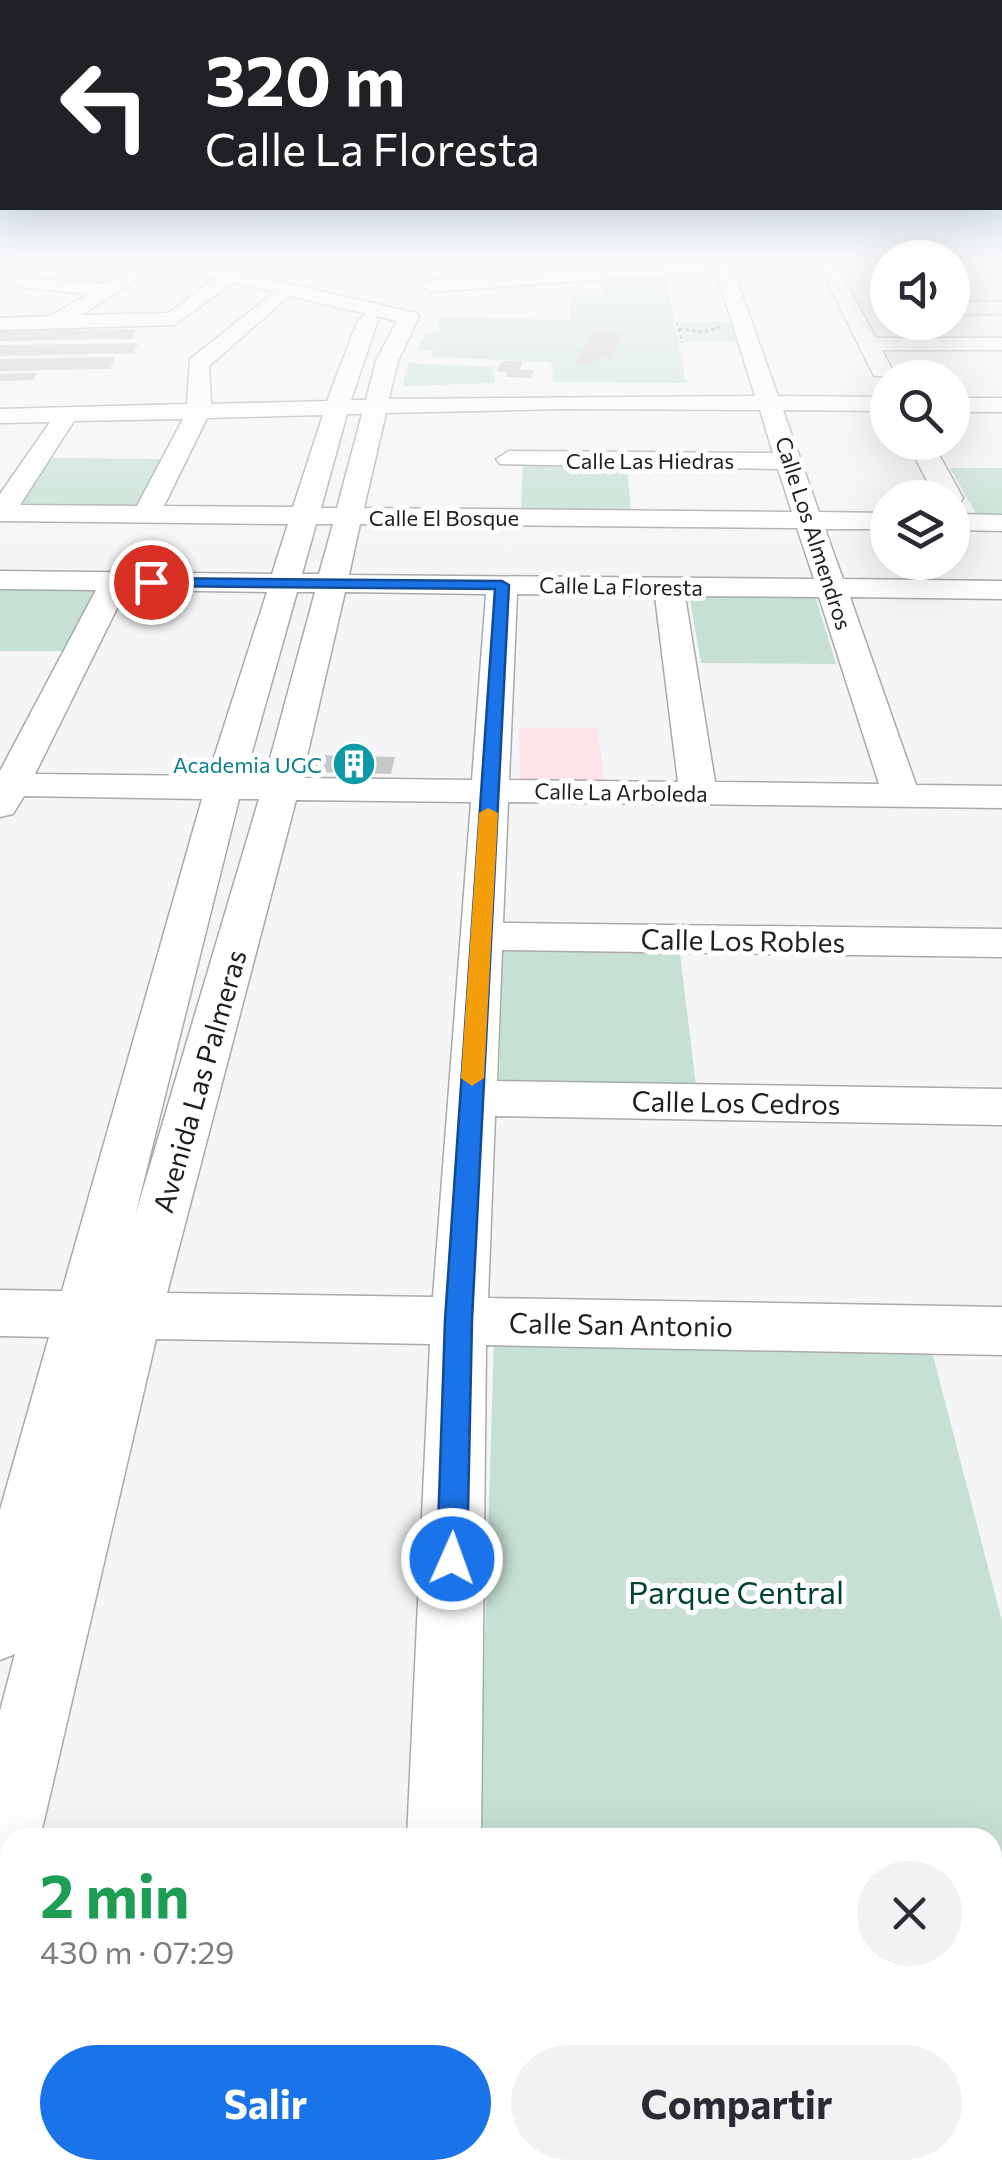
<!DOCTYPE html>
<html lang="es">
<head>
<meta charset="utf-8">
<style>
  body { margin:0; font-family:Commissioner,sans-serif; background:#f2f2f3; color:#2b2b33; height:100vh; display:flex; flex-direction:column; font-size:38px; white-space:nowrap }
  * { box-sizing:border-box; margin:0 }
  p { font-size:32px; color:#7c7c81 }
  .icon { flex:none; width:55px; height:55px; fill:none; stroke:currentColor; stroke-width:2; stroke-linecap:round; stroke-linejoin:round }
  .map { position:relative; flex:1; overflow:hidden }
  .details { position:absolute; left:0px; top:1828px; width:1002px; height:352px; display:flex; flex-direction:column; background:#fff; border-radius:30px 30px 0 0; box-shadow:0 10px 40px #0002 }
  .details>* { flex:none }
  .banner { position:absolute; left:0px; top:0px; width:1002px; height:210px; box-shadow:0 10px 40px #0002; background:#202124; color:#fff; overflow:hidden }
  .fabs { position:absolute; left:870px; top:240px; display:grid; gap:20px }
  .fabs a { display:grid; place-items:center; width:100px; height:100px; border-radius:50%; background:#fff; box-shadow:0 10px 40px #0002; font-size:50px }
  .pin { position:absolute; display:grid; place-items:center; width:85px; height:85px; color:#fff; margin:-42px; border:5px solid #fff; border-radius:50%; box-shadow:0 2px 10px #0007 }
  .me { position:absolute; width:110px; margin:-55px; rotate:2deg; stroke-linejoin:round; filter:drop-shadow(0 0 8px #0008) }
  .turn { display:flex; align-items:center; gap:35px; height:210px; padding:0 40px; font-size:45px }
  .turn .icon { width:130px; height:130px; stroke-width:2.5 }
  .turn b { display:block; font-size:70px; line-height:85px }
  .round { display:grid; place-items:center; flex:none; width:105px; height:105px; border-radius:52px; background:#f2f2f3 }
  .head { display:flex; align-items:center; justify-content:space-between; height:170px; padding:0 40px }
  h1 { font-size:60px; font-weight:700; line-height:75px; color:#1e9e55 }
  .button { display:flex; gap:20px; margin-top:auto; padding:20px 40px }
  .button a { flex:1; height:115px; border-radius:60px; background:#1a73e8; color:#fff; font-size:40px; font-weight:700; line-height:115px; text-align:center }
  .button a+a { background:#f2f2f3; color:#2b2b33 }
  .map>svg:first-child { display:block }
</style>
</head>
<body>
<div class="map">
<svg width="1002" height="2179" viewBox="0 0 1002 2179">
  <rect width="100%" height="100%" fill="#f3f5f6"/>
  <!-- education -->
  <path fill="#fee3e8" d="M519 728H598L604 782 520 781Z"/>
  <!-- green -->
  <g fill="#c6e0d3">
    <path d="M665 273 686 383 554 382 551 362 431 357 434 351 417 350 426 334 442 330 438 327 441 317 569 320 571 295H604L597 279Z"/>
    <path d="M680 322H730L737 342H684Z"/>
    <path d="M408 363 493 367 495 383 403 386Z"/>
    <path d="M47 458 162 459 136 508 13 507Z"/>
    <path d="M523 464 627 465 631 512 521 511Z"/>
    <path d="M950 468H1002V517H978Z"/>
    <path d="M0 588 97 589 64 651H0Z"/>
    <path d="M689 594 815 595 836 664 701 663Z"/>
    <path d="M503 944 679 946 696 1086 499 1084Z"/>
    <path d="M494 1340 930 1344 1002 1621V2179H434L436 2170H992V1838L479 1837Z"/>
  </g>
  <!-- building -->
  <g fill="#c8c8ca">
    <path d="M137 329 132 339 0 341V331Z"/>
    <path d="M592 330 624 333 610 358 596 357 591 365 575 364Z"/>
    <path d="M138 343 134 353 0 356V345Z"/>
    <path d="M115 357 110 369 0 371V359Z"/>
    <path d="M501 361H522L520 370H534L531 378 506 377 508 372 497 371Z"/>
    <path d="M37 373 33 380 0 381V374Z"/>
    <path d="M317 755 395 757 391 774 312 772Z"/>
  </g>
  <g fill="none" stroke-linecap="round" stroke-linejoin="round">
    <!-- minor casing -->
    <g stroke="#a8aaab" stroke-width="3">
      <g id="minor">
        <path d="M140 264H162L81 315 169 313 215 278 169 264H201L416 313 419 317 398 361 389 399 755 396 716 271 431 292 421 286 431 280 664 264H748L733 270 778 396 888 397V411L783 410 819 512 888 513V529H825L843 579 1002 581V599L850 597 916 785 1002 786V808L508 802 503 923 1002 929V957L502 950 497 1081 1002 1089V1125L495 1116 488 1298 1002 1307V1355L486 1345 481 1838H407L430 1344 156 1339 40 1838H10V1883L0 1887V1711L15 1654 0 1660V1510L49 1337 0 1336V1290L62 1291 202 799 24 796 13 814 0 817V771L96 590 0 589V571L272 574 288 524 0 521V494L50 422 0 423V409L187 404 190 359 275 292 233 283 174 325 0 330V318L50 316 89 294 17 287 7 281 10 277 106 284ZM289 296 367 314 358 320 327 401 211 404 209 366ZM376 316 397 321 376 361 366 400H351L378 320ZM562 409 760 410 773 453 509 451 496 459 500 464 778 469 792 512 364 508 386 413ZM347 414H362L337 508H321ZM323 415 293 507 164 506 207 418ZM183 419 137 506 20 505 74 421ZM316 524H333L319 574H302ZM360 524 797 528 814 579 349 575ZM126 590 267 592 208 776 35 774ZM297 592H315L265 777H245ZM345 592 486 594 472 780 302 778ZM517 594 655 596 678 782 509 780ZM685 596 819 597 879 784 715 782ZM239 799H259L135 1216ZM296 800 471 802 433 1297 167 1293Z"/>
        <path d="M822 264H836L876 338H1002V350H882L893 371 890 376H874L820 267Z"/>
        <rect x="952" y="302" width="50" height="12"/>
        <rect x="952" y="398" width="50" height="14"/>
        <path d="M907 442H932L963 498 959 504 952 505V498H936Z"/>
        <path d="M952 514 1002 515V531L952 530Z"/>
        <path d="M360 2170H446L444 2179H358Z"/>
      </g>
    </g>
    <!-- path -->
    <g stroke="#878989" stroke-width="2.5" stroke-dasharray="4 2.5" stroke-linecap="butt">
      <path d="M677 322 682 342"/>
      <path d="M679 329 704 332 720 327"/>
    </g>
    <!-- minor -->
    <use href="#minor" fill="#fff" fill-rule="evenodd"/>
  </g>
  <!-- sky -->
  <linearGradient id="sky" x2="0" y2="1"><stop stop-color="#90c0e3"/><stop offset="0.46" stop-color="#fafafb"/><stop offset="1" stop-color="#fafafb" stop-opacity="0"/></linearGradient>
  <rect width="1002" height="569" fill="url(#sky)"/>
  <!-- route -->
  <path fill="#1a73e8" stroke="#114b97" stroke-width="2.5" d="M146 578 502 581 509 585 472 1320 467 1559 463 1569 452 1574 441 1569 437 1559 445 1320 495 589 151 586Z"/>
  <!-- slow -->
  <path fill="#f59e0b" d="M488 808 498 813 484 1078 472 1086 461 1078 479 813Z"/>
  <!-- icons -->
  <defs>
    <g id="building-disc" transform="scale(2.25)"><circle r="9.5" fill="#0f9aa8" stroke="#fff"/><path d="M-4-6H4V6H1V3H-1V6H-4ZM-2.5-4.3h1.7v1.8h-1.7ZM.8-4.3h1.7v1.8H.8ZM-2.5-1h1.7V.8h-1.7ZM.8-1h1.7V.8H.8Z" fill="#fff"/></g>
  </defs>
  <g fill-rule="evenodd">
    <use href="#building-disc" x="354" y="764"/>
  </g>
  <g text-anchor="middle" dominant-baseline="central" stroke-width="10" stroke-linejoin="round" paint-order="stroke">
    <!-- far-street labels -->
    <g font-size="22" fill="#1e1f1f" stroke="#fff">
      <text x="650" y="460">Calle Las Hiedras</text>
      <text x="444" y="517">Calle El Bosque</text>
      <text transform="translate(814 533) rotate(72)">Calle Los Almendros</text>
      <text transform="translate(621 586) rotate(1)">Calle La Floresta</text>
      <text transform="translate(621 792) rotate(1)">Calle La Arboleda</text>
    </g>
    <!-- far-culture labels -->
    <g font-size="22" fill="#0d838f" stroke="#fff" text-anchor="end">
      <text x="322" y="764">Academia UGC</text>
    </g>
    <!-- street labels -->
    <g font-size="28" fill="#1e1f1f" stroke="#fff">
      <text transform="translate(743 940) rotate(1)">Calle Los Robles</text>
      <text transform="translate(199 1081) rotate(-74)">Avenida Las Palmeras</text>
      <text transform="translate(736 1102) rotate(1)">Calle Los Cedros</text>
      <text transform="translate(621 1324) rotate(1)">Calle San Antonio</text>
    </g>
    <!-- near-park labels -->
    <g font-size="32" fill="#00442e" stroke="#fff">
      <text x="736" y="1591">Parque Central</text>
    </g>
  </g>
</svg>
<div class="fabs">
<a><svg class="icon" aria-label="sound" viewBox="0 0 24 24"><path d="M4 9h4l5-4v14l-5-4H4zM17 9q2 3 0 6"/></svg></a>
<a><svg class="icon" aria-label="search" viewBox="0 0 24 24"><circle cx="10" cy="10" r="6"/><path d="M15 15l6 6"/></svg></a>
<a><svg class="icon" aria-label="layers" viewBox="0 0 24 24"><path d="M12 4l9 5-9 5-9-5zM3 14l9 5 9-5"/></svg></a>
</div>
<div class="pin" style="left:151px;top:582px;background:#d93025"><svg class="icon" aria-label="arrive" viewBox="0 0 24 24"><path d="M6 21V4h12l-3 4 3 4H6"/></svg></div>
<svg class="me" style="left:452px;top:1559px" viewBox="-20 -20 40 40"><circle r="17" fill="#1a73e8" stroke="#fff" stroke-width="3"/><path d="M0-11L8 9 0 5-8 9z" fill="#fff"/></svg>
<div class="banner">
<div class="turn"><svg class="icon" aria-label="left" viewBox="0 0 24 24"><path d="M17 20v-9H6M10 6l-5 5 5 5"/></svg><div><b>320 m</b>Calle La Floresta</div></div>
</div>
<section class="details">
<div class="head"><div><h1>2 min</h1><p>430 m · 07:29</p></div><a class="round"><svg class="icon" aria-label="close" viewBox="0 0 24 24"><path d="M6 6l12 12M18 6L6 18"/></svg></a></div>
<div class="button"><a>Salir</a><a>Compartir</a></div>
</section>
</div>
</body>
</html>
